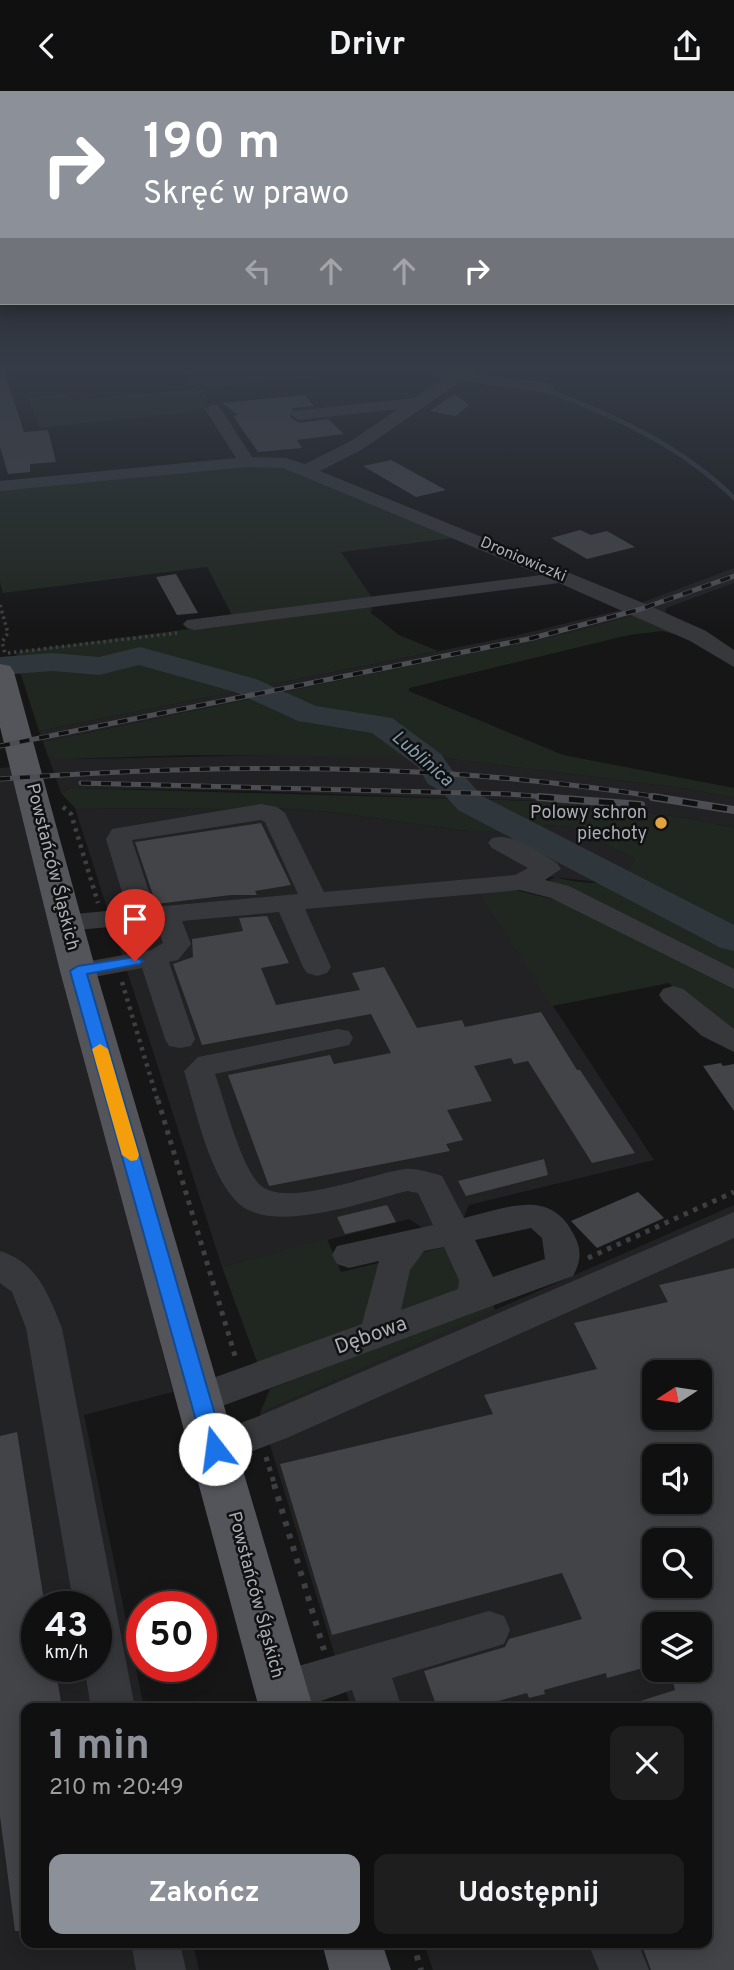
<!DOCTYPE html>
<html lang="pl">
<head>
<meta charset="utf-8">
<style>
  body { margin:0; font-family:Overpass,sans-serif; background:#1e1e1f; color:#f1f3f6; height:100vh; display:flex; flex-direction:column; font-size:26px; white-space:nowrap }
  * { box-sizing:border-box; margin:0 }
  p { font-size:23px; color:#9c9d9f }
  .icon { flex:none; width:38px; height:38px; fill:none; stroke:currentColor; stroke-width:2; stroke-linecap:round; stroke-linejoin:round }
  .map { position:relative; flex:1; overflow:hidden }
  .side { position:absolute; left:21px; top:1612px; width:691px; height:245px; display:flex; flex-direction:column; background:#101011; border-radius:14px; box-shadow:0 4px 18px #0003,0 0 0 2px #303031 }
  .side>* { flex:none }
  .top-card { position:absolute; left:0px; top:0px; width:735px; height:214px; box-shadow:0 4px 18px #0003,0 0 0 2px #303031; background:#8c9099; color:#fff; overflow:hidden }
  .needle { width:46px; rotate:258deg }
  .controls { position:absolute; left:642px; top:1269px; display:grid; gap:14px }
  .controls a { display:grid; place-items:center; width:70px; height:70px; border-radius:14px; background:#101011; box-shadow:0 4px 18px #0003,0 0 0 2px #303031; font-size:35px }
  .speed { position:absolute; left:21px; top:1500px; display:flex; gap:14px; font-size:35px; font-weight:700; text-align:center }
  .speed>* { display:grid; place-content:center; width:91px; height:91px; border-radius:50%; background:#101011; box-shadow:0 4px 18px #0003,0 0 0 2px #303031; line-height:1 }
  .speed small { font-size:18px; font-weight:400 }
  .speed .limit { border:10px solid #d22; background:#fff; color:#111 }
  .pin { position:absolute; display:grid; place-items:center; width:60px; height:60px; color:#fff; margin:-72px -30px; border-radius:50% 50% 50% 0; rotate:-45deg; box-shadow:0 0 7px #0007 }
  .pin .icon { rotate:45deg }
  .me { position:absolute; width:77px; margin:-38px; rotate:345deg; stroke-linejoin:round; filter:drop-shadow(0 0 5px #0008) }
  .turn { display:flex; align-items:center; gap:24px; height:147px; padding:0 28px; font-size:32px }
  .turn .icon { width:91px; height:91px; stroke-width:2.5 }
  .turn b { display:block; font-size:49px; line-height:60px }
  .lanes { display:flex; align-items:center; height:66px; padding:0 28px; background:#0003; justify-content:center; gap:35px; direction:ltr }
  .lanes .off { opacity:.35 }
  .round { display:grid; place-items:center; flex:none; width:74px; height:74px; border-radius:14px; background:#1e1e1f }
  .summary { display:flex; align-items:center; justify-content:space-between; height:119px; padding:0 28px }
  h1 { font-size:42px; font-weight:700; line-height:52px; color:#8c9099 }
  .cta { display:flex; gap:14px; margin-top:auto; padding:14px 28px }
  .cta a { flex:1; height:80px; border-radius:14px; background:#8c9099; color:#fff; font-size:28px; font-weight:700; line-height:80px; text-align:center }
  .cta a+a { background:#1e1e1f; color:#f1f3f6 }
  header { display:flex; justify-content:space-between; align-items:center; height:91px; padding:0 28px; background:#101011; font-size:32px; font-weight:700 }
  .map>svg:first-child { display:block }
</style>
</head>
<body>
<header><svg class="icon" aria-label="back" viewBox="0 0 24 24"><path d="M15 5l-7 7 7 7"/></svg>Drivr<svg class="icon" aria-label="share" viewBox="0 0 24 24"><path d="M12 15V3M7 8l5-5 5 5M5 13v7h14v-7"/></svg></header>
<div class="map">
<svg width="734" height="1879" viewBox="0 0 734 1879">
  <rect width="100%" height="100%" fill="#161617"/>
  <!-- built -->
  <g fill="#222224" fill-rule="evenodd">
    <path d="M734 477V492L666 517 665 524 638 513Z"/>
    <path d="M620 519 640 523 568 542 43 651 39 640 514 545Z"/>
    <path d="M335 663 436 666 689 698 734 707V737L693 728 572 711 249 700 71 697 61 702 48 665 82 668Z"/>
    <path d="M12 676 173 1301 84 1324 144 1617H26V1852H193L199 1879H0V677ZM37 1516H96V1575H37Z"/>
    <path d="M251 715 330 721 468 740H514L546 734 570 736 635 768 630 779 608 792 525 783 472 791 654 1069 469 1114 462 1131 426 1139 409 1128 222 1176 75 717 233 718Z"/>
    <path d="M734 1114V1879H433L424 1852H707V1617H351L260 1322ZM654 1281H700V1326H654ZM654 1365H700V1410H654ZM654 1449H700V1494H654ZM654 1533H700V1578H654Z"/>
  </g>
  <!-- green -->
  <g fill="#202720">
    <path d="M190 276H417L203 297Z"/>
    <path d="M197 298 211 319 40 337 28 307 67 303 70 309Z"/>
    <path d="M265 373 281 375 454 447 341 461 373 508 233 526 207 476 3 502 0 491V397Z"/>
    <path d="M372 514 371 522 399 544 438 560 39 640 15 565 21 560Z"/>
    <path d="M640 523 693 548 662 540 629 544 409 597V600L563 664 734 697V707L689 698 436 666 189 664 64 668 48 665 43 651 568 542Z"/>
    <path d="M71 697 572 711 693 728 734 737V884L549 789 556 786C582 794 622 798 635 768L570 736 546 734 514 740H468L330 721 251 715 233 718 75 717 61 702Z"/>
    <path d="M477 799H515L573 813 734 895V945L720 939 669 892 552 915Z"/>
    <path d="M327 1148 341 1181 449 1155 464 1186 457 1203 259 1276 222 1176Z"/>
    <path d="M492 1211 495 1219 260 1322 270 1298Z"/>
  </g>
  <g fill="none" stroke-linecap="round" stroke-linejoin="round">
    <!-- stream -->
    <g stroke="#2f373c" stroke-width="4.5">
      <path d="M430 276 446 288"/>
      <path d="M542 298C611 322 682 355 734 407"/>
    </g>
    <!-- river -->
    <path fill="#2f373c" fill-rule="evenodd" d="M140 556 256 588 316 615 392 627 441 663 452 679 466 687 482 705 734 834V860L721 857 458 719 442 701 428 693 418 676 372 642 298 630 235 601 139 574 99 584 53 580 0 584V566L53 562 99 566Z"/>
  </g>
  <!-- building -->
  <g fill="#434447" fill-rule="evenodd">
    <path d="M0 279H4L24 341 48 339 56 371 30 373V381L8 383 0 356Z"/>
    <path d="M455 303 469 314 456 325 430 320Z"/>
    <path d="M304 304 314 315 293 317 290 326 299 332 328 328 344 343 297 349 302 357 258 361 233 325 238 324 222 312Z"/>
    <path d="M391 369 446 399 416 406 363 375Z"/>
    <path d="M580 439 591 444 607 440 635 456 587 468 551 447Z"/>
    <path d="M176 483 198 522 177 524 156 486Z"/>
    <path d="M261 732 291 794 255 800 257 804H231L156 813 135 751Z"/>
    <path d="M267 825 289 872 261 877 276 914 360 899 352 882 384 876 417 937 462 929 465 936 541 921 577 979H580L635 1062 592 1072 528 970 514 973 511 967 474 975 492 1010 447 1019 463 1049 446 1053 450 1060 269 1095 228 984 330 964 334 973 391 962 371 923 202 954 173 873 193 866 192 848 243 840 239 827Z"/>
    <path d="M721 972 723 975 734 973V1020L703 975Z"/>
    <path d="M544 1068 548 1084 466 1105 458 1090Z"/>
    <path d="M638 1101 664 1127 597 1157 571 1130Z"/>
    <path d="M387 1114 396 1131 345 1143 337 1126Z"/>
    <path d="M734 1177V1879H651L641 1852H707V1617H631V1613L675 1599 670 1578H700V1533H654V1574L607 1587 606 1582 544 1599 545 1603 529 1607 527 1602 498 1610 492 1617H437L424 1580 505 1556 509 1548 582 1528 562 1482 332 1544 280 1373 493 1323 484 1304 597 1278 574 1232 668 1211 659 1194ZM654 1281H700V1326H654ZM654 1365H700V1410H654ZM654 1449H700V1494H654Z"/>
    <path d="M17 1341 45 1516H37V1575H55L62 1617H26V1840H15L0 1725V1345Z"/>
  </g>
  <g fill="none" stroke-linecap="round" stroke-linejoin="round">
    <!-- path-far4 -->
    <path stroke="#3d3f43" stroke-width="2.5" stroke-dasharray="2 3.5" stroke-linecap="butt" d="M186 276 205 306"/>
    <!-- path-far3 -->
    <g stroke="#3d3f43" stroke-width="3.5" stroke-dasharray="2.5 3.5" stroke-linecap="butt">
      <path d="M0 514 8 542 2 551 5 563"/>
      <path d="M8 562 177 542"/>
    </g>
    <!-- path-far2 -->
    <g stroke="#3d3f43" stroke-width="4.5" stroke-dasharray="3.5 5" stroke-linecap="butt">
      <path d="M63 716 71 723 98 812"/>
      <path d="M122 891 158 1011"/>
    </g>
    <!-- path-far1 -->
    <g stroke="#3d3f43" stroke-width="5" stroke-dasharray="4.5 6" stroke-linecap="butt">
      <path d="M158 1009 236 1268"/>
      <path d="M588 1167 734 1101"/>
      <path d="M266 1366 275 1395"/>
    </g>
    <!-- path -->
    <g stroke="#3d3f43" stroke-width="6" stroke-dasharray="5 8" stroke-linecap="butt">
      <path d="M274 1393 324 1559"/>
      <path d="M413 1852 421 1879"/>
    </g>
    <!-- minor -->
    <g fill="#37383c" fill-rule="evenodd">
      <path d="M460 276H479L473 282 547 292 555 297 547 302 461 290 363 358 320 380 648 514 706 540 734 559V576L690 550 559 492 194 539 187 537 183 533 187 529 541 484 283 377 247 376 0 400V390L236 367 205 318 213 313 219 315 252 366 286 367 305 373 351 350 398 318 299 329 291 324 293 320 414 307 444 287 439 283 441 280Z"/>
      <path d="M261 713 277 716 285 722 324 801 515 784 528 777 492 757 488 752 492 747C514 741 539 762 557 772L561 778 545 789 569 795 734 878V898L551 807 520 799 305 818 331 876 327 882 317 885 307 882 303 876 279 821 182 830 191 853 178 869 169 871 195 948 191 955 180 957 169 955 165 948 142 877 78 889 68 886 64 880 68 874 151 859 163 852 156 832 65 840 55 838 51 832 55 826 65 824 127 818 106 748 112 738ZM261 729 265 731 298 803 154 816 132 749Z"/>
      <path d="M673 895 683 898 734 938V961L702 945 663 910 659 904 663 898Z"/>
      <path d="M338 938 349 940 353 947 349 954 215 983C225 1011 240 1073 259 1093 284 1119 372 1082 405 1078 416 1077 431 1082 442 1085L464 1127C505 1118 550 1095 574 1144 582 1158 581 1171 573 1185L214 1318 201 1322 188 1318 182 1307 188 1296 362 1233 379 1170 349 1177 337 1173 332 1164 337 1155 433 1134 418 1102 407 1100C366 1110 269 1146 236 1110 208 1080 196 1019 184 980L198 966ZM531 1137 542 1147 545 1168 493 1186 475 1149ZM444 1156 459 1189 458 1198 401 1219 410 1179 424 1160Z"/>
      <path d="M734 1121V1147L287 1347 215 1374 201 1369 196 1358 201 1347 259 1325Z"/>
      <path d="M0 1160C38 1172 48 1203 62 1237L135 1617H91L84 1575H96V1516H74L26 1237 12 1201 0 1192Z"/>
      <path d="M489 1520 504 1525 510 1539 504 1553 392 1587 402 1617H358L352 1599C327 1607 292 1625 265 1614L259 1600 265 1586 281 1580Z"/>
      <path d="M131 1852H180L186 1879H136Z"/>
      <path d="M588 1852H638L649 1879H599Z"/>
    </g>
    <!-- major -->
    <g fill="#53555b" fill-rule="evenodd">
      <path d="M0 573 10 575 14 581 96 880 313 1617H259L60 880 0 636Z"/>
      <path d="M322 1852H382L391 1879H329Z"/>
    </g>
    <!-- rail-far1 casing -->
    <g stroke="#4c4e53" stroke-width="5">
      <g id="rail-far1">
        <path d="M0 655 533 547 641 518 734 485"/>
        <path d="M0 688C221 672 444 671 664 707"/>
        <path d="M81 692 508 703 560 707"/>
      </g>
    </g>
    <!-- rail casing -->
    <g stroke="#4c4e53" stroke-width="8">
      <g id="rail">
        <path d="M539 706 641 714"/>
        <path d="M653 706 734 719"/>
      </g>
    </g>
    <!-- rail-far1 -->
    <use href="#rail-far1" stroke="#111112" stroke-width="3.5" stroke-dasharray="10" stroke-linecap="butt"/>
    <!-- rail -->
    <use href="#rail" stroke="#111112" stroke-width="5" stroke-dasharray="15" stroke-linecap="butt"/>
  </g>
  <!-- sky -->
  <linearGradient id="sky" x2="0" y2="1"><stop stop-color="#0c0c0d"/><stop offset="0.51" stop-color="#363c47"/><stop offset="1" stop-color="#363c47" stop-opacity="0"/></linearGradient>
  <rect width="734" height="539" fill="url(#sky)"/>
  <!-- route -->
  <path fill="#1a73e8" stroke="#114b97" stroke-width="2" d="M135 866 143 870 140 873 87 883 225 1358 222 1364 215 1366 207 1364 204 1358 70 880 78 875Z"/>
  <!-- slow -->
  <path fill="#f59e0b" d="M100 953 108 958 139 1064 137 1069 131 1070 122 1064 92 958Z"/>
  <!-- markers -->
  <circle fill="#e3a242" stroke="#111112" stroke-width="2.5" cx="661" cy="732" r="7"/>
  <g text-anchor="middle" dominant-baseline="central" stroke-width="5" stroke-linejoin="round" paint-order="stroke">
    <!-- far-street labels -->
    <g font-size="16" fill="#a9aeb6" stroke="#111112">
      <text transform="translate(523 469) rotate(23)">Droniowiczki</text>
    </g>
    <!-- poi labels -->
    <g font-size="18" fill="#a9aeb6" stroke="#111112" text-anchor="end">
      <text x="647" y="722">Polowy schron<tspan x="647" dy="21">piechoty</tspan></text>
    </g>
    <!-- street labels -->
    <g font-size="18" fill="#a9aeb6" stroke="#111112">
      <text transform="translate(52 776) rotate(76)">Powstańców Śląskich</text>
      <text transform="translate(255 1504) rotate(75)">Powstańców Śląskich</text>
    </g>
    <!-- water labels -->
    <g font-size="19" font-style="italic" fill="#829dae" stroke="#111112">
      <text transform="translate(422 668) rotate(41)">Lublinica</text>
    </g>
    <!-- near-street labels -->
    <g font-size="21" fill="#a9aeb6" stroke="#111112">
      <text transform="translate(371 1245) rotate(-20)">Dębowa</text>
    </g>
  </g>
</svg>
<div class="controls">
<a><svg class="needle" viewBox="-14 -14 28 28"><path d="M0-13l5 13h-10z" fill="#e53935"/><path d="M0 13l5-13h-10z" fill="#9c9d9f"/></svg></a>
<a><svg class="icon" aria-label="sound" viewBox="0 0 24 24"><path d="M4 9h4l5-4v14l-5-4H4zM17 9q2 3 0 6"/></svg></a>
<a><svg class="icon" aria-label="search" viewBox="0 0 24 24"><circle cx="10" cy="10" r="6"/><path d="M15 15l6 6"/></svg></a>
<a><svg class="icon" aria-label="layers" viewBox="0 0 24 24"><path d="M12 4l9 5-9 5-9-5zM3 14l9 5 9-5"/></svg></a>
</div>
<div class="speed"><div>43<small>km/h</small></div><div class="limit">50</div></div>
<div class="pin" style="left:135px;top:870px;background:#d93025"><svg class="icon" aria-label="arrive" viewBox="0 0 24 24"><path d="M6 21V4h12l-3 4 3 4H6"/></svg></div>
<svg class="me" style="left:215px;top:1358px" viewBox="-20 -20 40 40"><circle r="19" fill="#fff"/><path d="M0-13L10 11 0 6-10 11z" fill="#1a73e8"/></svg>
<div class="top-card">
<div class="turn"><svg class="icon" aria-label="right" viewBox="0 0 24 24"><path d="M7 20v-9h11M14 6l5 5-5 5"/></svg><div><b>190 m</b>Skręć w prawo</div></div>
<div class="lanes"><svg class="icon off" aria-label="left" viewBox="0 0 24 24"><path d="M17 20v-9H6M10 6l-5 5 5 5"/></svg><svg class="icon off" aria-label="ahead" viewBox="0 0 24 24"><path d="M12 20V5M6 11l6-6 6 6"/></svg><svg class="icon off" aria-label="ahead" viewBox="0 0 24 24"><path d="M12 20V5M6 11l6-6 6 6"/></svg><svg class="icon" aria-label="right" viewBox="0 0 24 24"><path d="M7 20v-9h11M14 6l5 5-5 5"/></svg></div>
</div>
<section class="side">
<div class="summary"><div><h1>1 min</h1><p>210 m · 20:49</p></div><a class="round"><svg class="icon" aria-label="close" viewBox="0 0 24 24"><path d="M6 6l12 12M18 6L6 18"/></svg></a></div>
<div class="cta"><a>Zakończ</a><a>Udostępnij</a></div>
</section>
</div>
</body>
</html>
